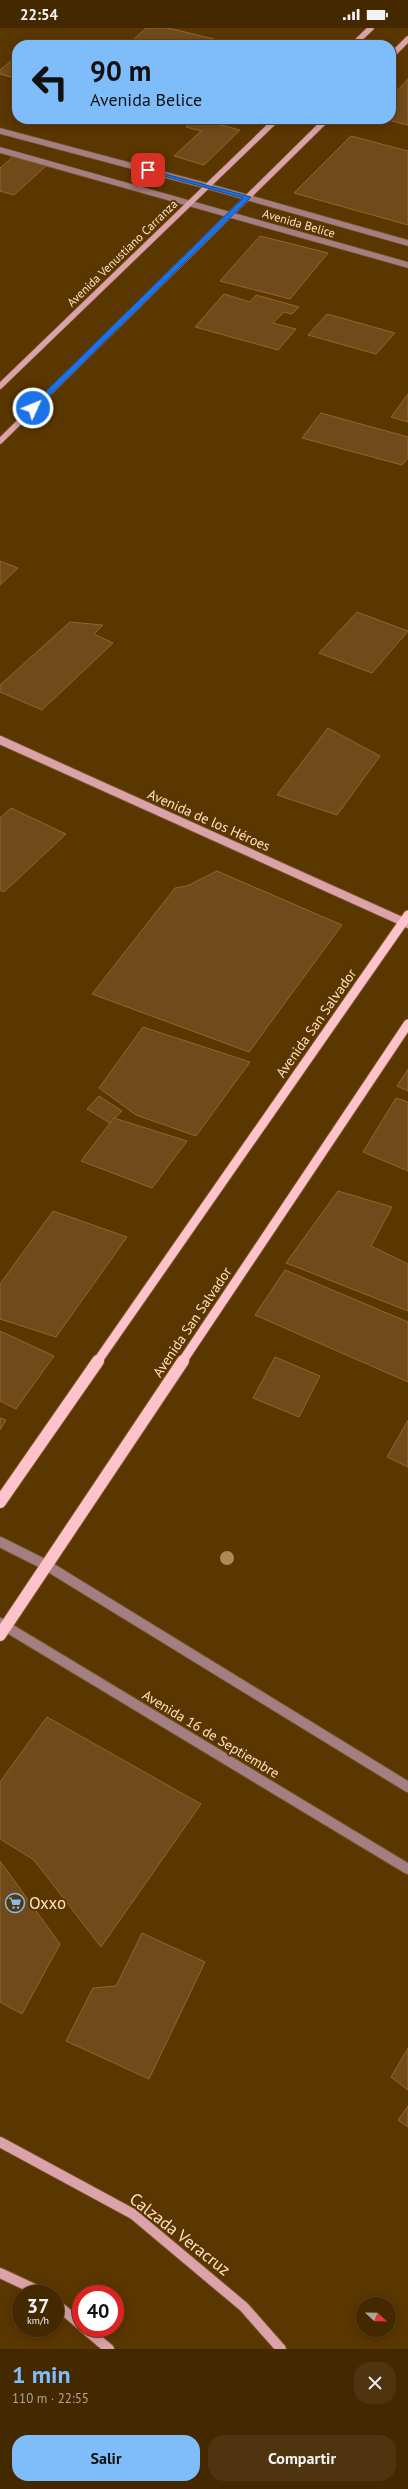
<!DOCTYPE html>
<html lang="es">
<head>
<meta charset="utf-8">
<style>
  body { margin:0; font-family:"PT Sans",sans-serif; background:#4e340f; color:#f1f3f6; height:100vh; display:flex; flex-direction:column; font-size:15px; white-space:nowrap }
  * { box-sizing:border-box; margin:0 }
  p { font-size:13px; color:#afa699 }
  .icon { flex:none; width:22px; height:22px; fill:none; stroke:currentColor; stroke-width:2; stroke-linecap:round; stroke-linejoin:round }
  .map { position:relative; height:2321px; overflow:hidden }
  .side { display:flex; flex-direction:column; background:#442800; flex:1 }
  .side>* { flex:none }
  .hud { position:absolute; left:12px; top:12px; width:384px; height:84px; border-radius:16px; box-shadow:0 2px 10px #0003,0 0 0 1px #5c4422; background:#7fbdfa; color:#111; overflow:hidden }
  .needle { width:26px; rotate:112deg }
  .tools { position:absolute; left:356px; top:2269px; display:grid; gap:8px }
  .tools a { display:grid; place-items:center; width:40px; height:40px; border-radius:50%; background:#442800; box-shadow:0 2px 10px #0003,0 0 0 1px #5c4422; font-size:20px }
  .speed { position:absolute; left:12px; top:2257px; display:flex; gap:8px; font-size:20px; font-weight:700; text-align:center }
  .speed>* { display:grid; place-content:center; width:52px; height:52px; border-radius:50%; background:#442800; box-shadow:0 2px 10px #0003,0 0 0 1px #5c4422; line-height:1 }
  .speed small { font-size:10px; font-weight:400 }
  .speed .limit { border:6px solid #d22; background:#fff; color:#111 }
  .pin { position:absolute; display:grid; place-items:center; width:34px; height:34px; color:#fff; margin:-17px; border-radius:8px; box-shadow:0 2px 6px #0006 }
  .me { position:absolute; width:44px; margin:-22px; rotate:46deg; stroke-linejoin:round; filter:drop-shadow(0 0 3px #0008) }
  .turn { display:flex; align-items:center; gap:14px; height:84px; padding:0 12px; font-size:18px }
  .turn .icon { width:52px; height:52px; stroke-width:2.5 }
  .turn b { display:block; font-size:28px; line-height:34px }
  .round { display:grid; place-items:center; flex:none; width:42px; height:42px; border-radius:16px; background:#4e340f }
  .headline { display:flex; align-items:center; justify-content:space-between; height:68px; padding:0 12px }
  h1 { font-size:24px; font-weight:700; line-height:30px; color:#7fbdfa }
  .action { display:flex; gap:8px; margin-top:auto; padding:8px 12px }
  .action a { flex:1; height:46px; border-radius:16px; background:#7fbdfa; color:#111; font-size:16px; font-weight:700; line-height:46px; text-align:center }
  .action a+a { background:#4e340f; color:#f1f3f6 }
  .status { display:flex; justify-content:space-between; align-items:center; height:28px; padding:0 20px; background:#442800; direction:ltr }
  .status svg { height:11px; fill:currentColor }
  .map>svg:first-child { display:block }
</style>
</head>
<body>
<div class="status"><b>22:54</b><svg viewBox="0 0 49 12"><path d="M0 12V9h3v3zM5 12V6h3v6zM10 12V3h3v9zM15 12V0h3v12zM26 1h20v11H26zM47 4h2v5h-2z"/></svg></div>
<div class="map">
<svg width="408" height="2321" viewBox="0 0 408 2321">
  <rect width="100%" height="100%" fill="#5a3600"/>
  <!-- building -->
  <g fill="#704a1b" stroke="#976526">
    <path d="M146 0H168L214 11 207 17H145L131 14Z"/>
    <path d="M17 28V51L0 46V42Z"/>
    <path d="M408 51V97L384 91H391V69Z"/>
    <path d="M194 91H198L240 102 204 137 174 128 201 103 186 99Z"/>
    <path d="M351 108 408 123V197L294 165Z"/>
    <path d="M15 127 48 136 14 167 0 163V140Z"/>
    <path d="M260 208 328 225 290 271 220 253Z"/>
    <path d="M224 266 250 274 256 267 299 279 292 286 284 284 273 295 296 301 278 322 195 299Z"/>
    <path d="M327 286 395 305 376 326 308 307Z"/>
    <path d="M408 366V394L391 389Z"/>
    <path d="M321 385 408 409V430L402 437 302 410Z"/>
    <path d="M0 533 18 540 0 557Z"/>
    <path d="M357 584 408 603 372 645 319 625Z"/>
    <path d="M70 594 103 597 94 606 113 615 42 682 0 664V657Z"/>
    <path d="M328 700 380 728 337 787 277 767Z"/>
    <path d="M11 780 66 806 4 864 0 862V790Z"/>
    <path d="M217 843 342 897 249 1024 92 966 175 860 187 858Z"/>
    <path d="M143 999 250 1034 196 1108 136 1087 99 1060Z"/>
    <path d="M408 1041V1063L397 1058Z"/>
    <path d="M99 1068 122 1083 110 1095 87 1081Z"/>
    <path d="M396 1070 408 1074V1143L363 1124Z"/>
    <path d="M114 1090 187 1113 152 1160 81 1133Z"/>
    <path d="M338 1163 392 1179 371 1218 408 1236V1283L286 1235Z"/>
    <path d="M53 1183 127 1209 56 1309 0 1291V1256Z"/>
    <path d="M285 1242 408 1294V1354L255 1287Z"/>
    <path d="M0 1303 54 1328 16 1381 0 1373Z"/>
    <path d="M275 1329 320 1348 299 1389 253 1370Z"/>
    <path d="M0 1390 6 1392 0 1402Z"/>
    <path d="M408 1392V1439L387 1429Z"/>
    <path d="M47 1689 201 1776 101 1919 34 1832 0 1811V1754Z"/>
    <path d="M0 1833 60 1916 22 1986 0 1974Z"/>
    <path d="M142 1905 205 1934 149 2051 66 2013 93 1960 116 1958Z"/>
    <path d="M408 2020V2062L391 2049Z"/>
    <path d="M408 2078V2099L398 2092Z"/>
  </g>
  <g fill="none" stroke-linecap="round" stroke-linejoin="round">
    <!-- street-far1 casing -->
    <g stroke="#785523" stroke-width="7">
      <g id="street-far1">
        <path d="M0 103 207 158 408 215"/>
        <path d="M0 122 408 237"/>
      </g>
    </g>
    <!-- street casing -->
    <g stroke="#785523" stroke-width="12">
      <g id="street">
        <path d="M0 1514 46 1537 408 1759"/>
        <path d="M0 1595 408 1841"/>
      </g>
    </g>
    <!-- secondary-far2 casing -->
    <g stroke="#785523" stroke-width="7">
      <g id="secondary-far2">
        <path d="M353 17 371 0"/>
        <path d="M391 28 408 11"/>
        <path d="M0 358 277 91"/>
        <path d="M0 413 327 91"/>
      </g>
    </g>
    <!-- secondary-far1 casing -->
    <g stroke="#785523" stroke-width="10">
      <path id="secondary-far1" d="M0 712 408 896"/>
    </g>
    <!-- secondary casing -->
    <g stroke="#785523" stroke-width="12">
      <g id="secondary">
        <path d="M0 2114 133 2186 244 2279 281 2321"/>
        <path d="M0 2245 45 2266"/>
        <path d="M55 2275 81 2297"/>
        <path d="M84 2300 109 2321"/>
      </g>
    </g>
    <!-- primary-far1 casing -->
    <g stroke="#785523" stroke-width="11">
      <g id="primary-far1">
        <path d="M97 1334 408 887"/>
        <path d="M182 1334 408 996"/>
      </g>
    </g>
    <!-- primary casing -->
    <g stroke="#785523" stroke-width="14">
      <g id="primary">
        <path d="M0 1474 98 1333"/>
        <path d="M0 1607 183 1333"/>
      </g>
    </g>
    <!-- street-far1 -->
    <use href="#street-far1" stroke="#a37f84" stroke-width="5.5"/>
    <!-- street -->
    <use href="#street" stroke="#a37f84" stroke-width="10"/>
    <!-- secondary-far2 -->
    <use href="#secondary-far2" stroke="#dba2aa" stroke-width="5.5"/>
    <!-- secondary-far1 -->
    <use href="#secondary-far1" stroke="#dba2aa" stroke-width="8"/>
    <!-- secondary -->
    <use href="#secondary" stroke="#dba2aa" stroke-width="10"/>
    <!-- primary-far1 -->
    <use href="#primary-far1" stroke="#fdc2ca" stroke-width="9"/>
    <!-- primary -->
    <use href="#primary" stroke="#fdc2ca" stroke-width="12"/>
  </g>
  <!-- trees -->
  <circle fill="#b08856" cx="227" cy="1530" r="7"/>
  <!-- route -->
  <path fill="#1a73e8" stroke="#114b97" d="M146 141 251 169 35 382H30V379L243 170 146 143Z"/>
  <!-- icons -->
  <defs>
    <g id="supermarket-ring" transform="scale(1)"><circle r="9.5" fill="#5a3600" stroke="#7fbdfa" stroke-width="1.5"/><path d="M-6-5.5h2.5l.6 2H6L4.5 2H-2.5L-4.4-4H-6ZM-1.5 3.2a1.3 1.3 0 1 0 .1 0ZM3 3.2a1.3 1.3 0 1 0 .1 0Z" fill="#7fbdfa"/></g>
  </defs>
  <g fill-rule="evenodd">
    <use href="#supermarket-ring" x="15" y="1875"/>
  </g>
  <g text-anchor="middle" dominant-baseline="central" stroke-width="4" stroke-linejoin="round" paint-order="stroke">
    <!-- far-street labels -->
    <g font-size="12" fill="#ffe2c4" stroke="#5a3600">
      <text transform="translate(299 195) rotate(16)">Avenida Belice</text>
      <text transform="translate(122 225) rotate(-44)">Avenida Venustiano Carranza</text>
    </g>
    <!-- street labels -->
    <g font-size="14" fill="#ffe2c4" stroke="#5a3600">
      <text transform="translate(209 792) rotate(24)">Avenida de los Héroes</text>
      <text transform="translate(316 995) rotate(-55)">Avenida San Salvador</text>
      <text transform="translate(192 1294) rotate(-56)">Avenida San Salvador</text>
      <text transform="translate(211 1706) rotate(31)">Avenida 16 de Septiembre</text>
    </g>
    <!-- near-poi labels -->
    <g font-size="17" fill="#ffe2c4" stroke="#5a3600" text-anchor="start">
      <text x="29" y="1875">Oxxo</text>
    </g>
    <!-- near-street labels -->
    <g font-size="17" fill="#ffe2c4" stroke="#5a3600">
      <text transform="translate(180 2206) rotate(38)">Calzada Veracruz</text>
    </g>
  </g>
</svg>
<div class="tools">
<a><svg class="needle" viewBox="-14 -14 28 28"><path d="M0-13l5 13h-10z" fill="#e53935"/><path d="M0 13l5-13h-10z" fill="#afa699"/></svg></a>
</div>
<div class="speed"><div>37<small>km/h</small></div><div class="limit">40</div></div>
<div class="pin" style="left:148px;top:142px;background:#d93025"><svg class="icon" aria-label="arrive" viewBox="0 0 24 24"><path d="M6 21V4h12l-3 4 3 4H6"/></svg></div>
<svg class="me" style="left:33px;top:380px" viewBox="-20 -20 40 40"><circle r="17" fill="#1a73e8" stroke="#fff" stroke-width="3"/><path d="M0-11L8 9 0 5-8 9z" fill="#fff"/></svg>
<div class="hud">
<div class="turn"><svg class="icon" aria-label="left" viewBox="0 0 24 24"><path d="M17 20v-9H6M10 6l-5 5 5 5"/></svg><div><b>90 m</b>Avenida Belice</div></div>
</div>
</div>
<section class="side">
<div class="headline"><div><h1>1 min</h1><p>110 m · 22:55</p></div><a class="round"><svg class="icon" aria-label="close" viewBox="0 0 24 24"><path d="M6 6l12 12M18 6L6 18"/></svg></a></div>
<div class="action"><a>Salir</a><a>Compartir</a></div>
</section>
</body>
</html>
